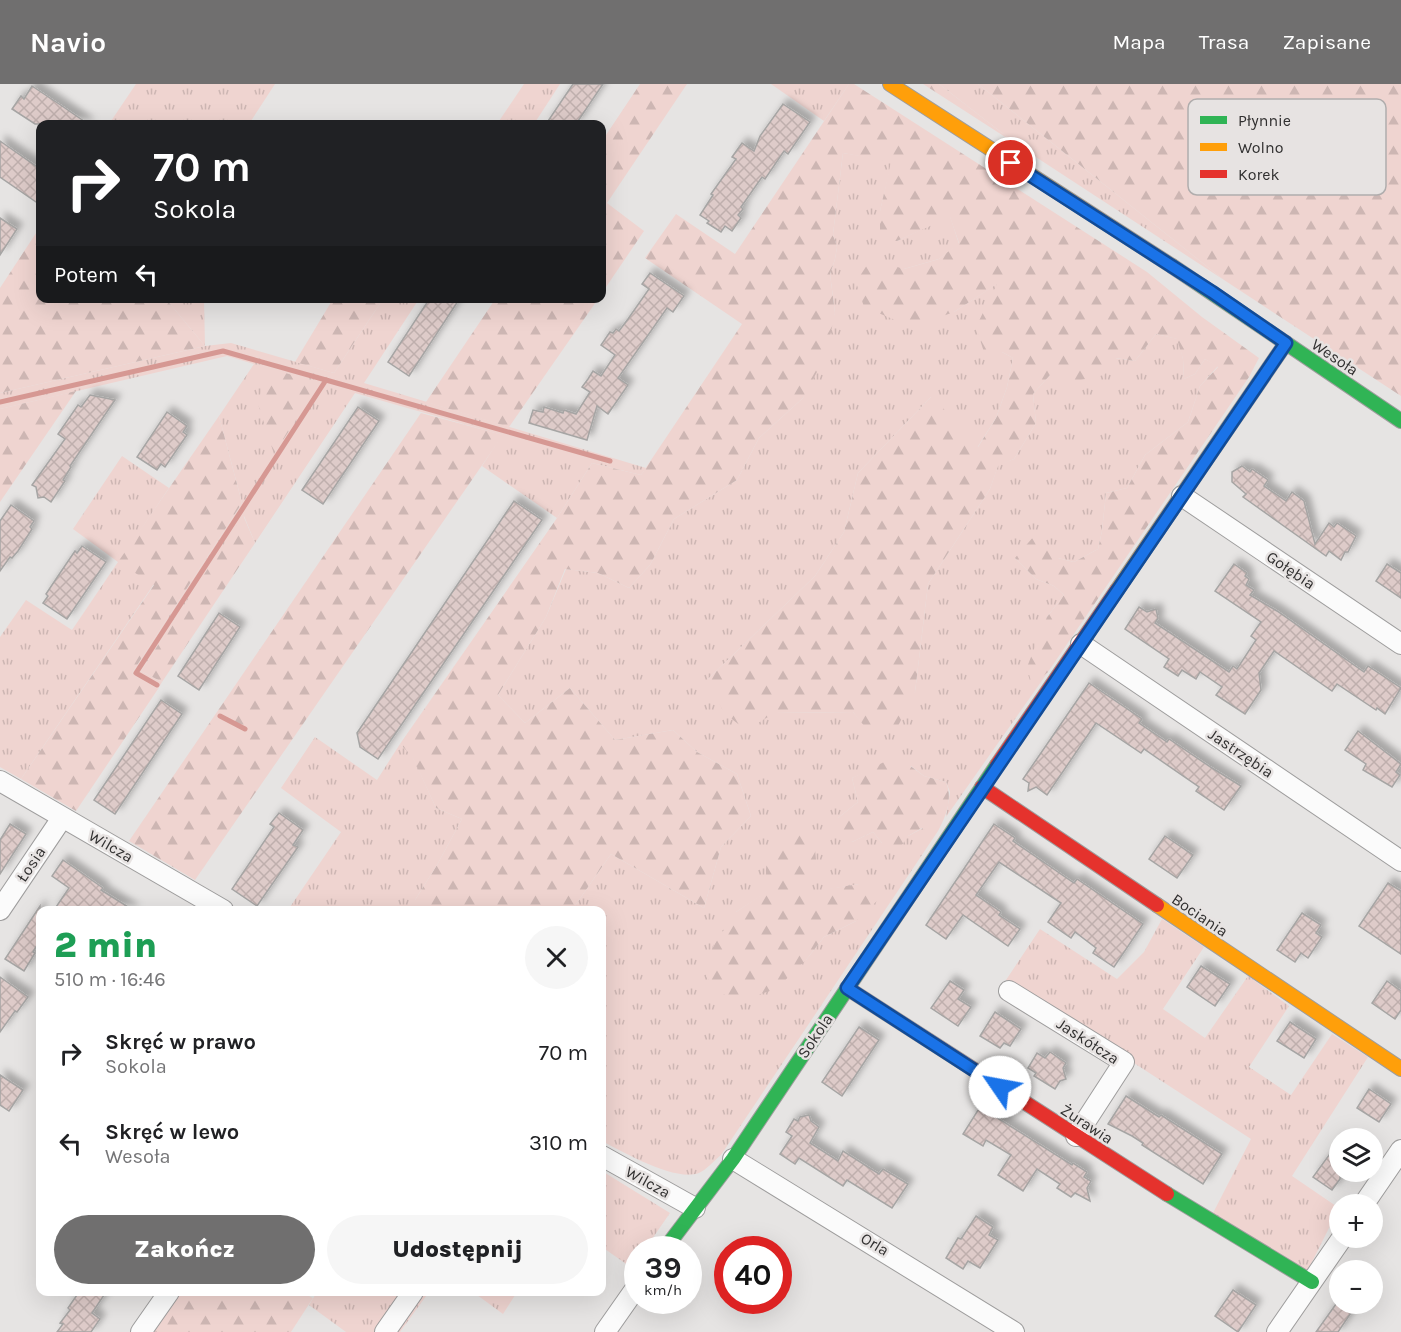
<!DOCTYPE html>
<html lang="pl">
<head>
<meta charset="utf-8">
<style>
  body { margin:0; font-family:Karla,sans-serif; background:#f6f6f6; color:#202124; height:100vh; display:flex; flex-direction:column; font-size:22px; white-space:nowrap }
  * { box-sizing:border-box; margin:0 }
  p { font-size:20px; color:#757577 }
  .icon { flex:none; width:33px; height:33px; fill:none; stroke:currentColor; stroke-width:2; stroke-linecap:round; stroke-linejoin:round }
  .map { position:relative; flex:1; overflow:hidden }
  .details { position:absolute; left:36px; top:822px; width:570px; height:390px; display:flex; flex-direction:column; background:#fff; border-radius:12px; box-shadow:0 6px 24px #0002 }
  .details>* { flex:none }
  .guide { position:absolute; left:36px; top:36px; width:570px; height:183px; border-radius:12px; box-shadow:0 6px 24px #0002; background:#202124; color:#fff; overflow:hidden }
  .controls { position:absolute; left:1329px; top:1044px; display:grid; gap:12px }
  .controls a { display:grid; place-items:center; width:54px; height:54px; border-radius:50%; background:#fff; box-shadow:0 6px 24px #0002; font-size:30px }
  .speed { position:absolute; left:624px; top:1152px; display:flex; gap:12px; font-size:30px; font-weight:700; text-align:center }
  .speed>* { display:grid; place-content:center; width:78px; height:78px; border-radius:50%; background:#fff; box-shadow:0 6px 24px #0002; line-height:1 }
  .speed small { font-size:15px; font-weight:400 }
  .speed .limit { border:9px solid #d22; background:#fff; color:#111 }
  .pin { position:absolute; display:grid; place-items:center; width:51px; height:51px; color:#fff; margin:-26px; border:3px solid #fff; border-radius:50%; box-shadow:0 2px 6px #0007 }
  .me { position:absolute; width:66px; margin:-33px; rotate:303deg; stroke-linejoin:round; filter:drop-shadow(0 0 4px #0008) }
  .turn { display:flex; align-items:center; gap:21px; height:126px; padding:0 18px; font-size:27px }
  .turn .icon { width:78px; height:78px; stroke-width:2.5 }
  .turn b { display:block; font-size:42px; line-height:51px }
  .then { display:flex; align-items:center; height:57px; padding:0 18px; background:#0003; gap:12px; font-size:22px }
  .round { display:grid; place-items:center; flex:none; width:63px; height:63px; border-radius:32px; background:#f6f6f6 }
  .summary { display:flex; align-items:center; justify-content:space-between; height:102px; padding:0 18px }
  h1 { font-size:36px; font-weight:800; line-height:45px; color:#1e9e55 }
  .primary-button { display:flex; gap:12px; margin-top:auto; padding:12px 18px }
  .primary-button a { flex:1; height:69px; border-radius:36px; background:#706f6f; color:#fff; font-size:24px; font-weight:800; line-height:69px; text-align:center }
  .primary-button a+a { background:#f6f6f6; color:#202124 }
  ul { padding:0; list-style:none }
  li { display:flex; align-items:center; gap:18px; height:90px; padding:0 18px }
  li div { flex:1 }
  li b { display:block; font-size:22px }
  li em { font-style:normal }
  header { display:flex; align-items:center; gap:36px; box-sizing:border-box; height:84px; padding:0 30px; background:#706f6f; color:#fff }
  header strong { font-size:28px }
  nav { display:flex; gap:33px; margin-inline-start:auto; font-size:21px }
  .map>svg:first-child { display:block }
</style>
</head>
<body>
<header>
<strong>Navio</strong>
<nav><a>Mapa</a><a>Trasa</a><a>Zapisane</a></nav>
</header>
<div class="map">
<svg width="1401" height="1248" viewBox="0 0 1401 1248">
  <defs>
    <pattern id="grass-tufts" width="24" height="20" patternUnits="userSpaceOnUse" patternTransform="scale(1.5)"><rect width="24" height="20" fill="#efd4d0"/><path d="M3 7l-1-3M5 7V3M7 7l1-3M15 17l-1-3M17 17v-4M19 17l1-3" fill="none" stroke="#cdb6b3"/></pattern>
    <pattern id="forest-firs" width="22" height="20" patternUnits="userSpaceOnUse" patternTransform="scale(1.5)"><rect width="22" height="20" fill="#efd4d0"/><path d="M5 1l3.5 6h-7zM16 11l3.5 6h-7z" fill="#cdb6b3"/></pattern>
    <pattern id="building-cross-hatch" width="8" height="8" patternUnits="userSpaceOnUse" patternTransform="scale(1.5)"><rect width="8" height="8" fill="#decbc9"/><path d="M0 0l8 8M0 8l8-8" fill="none" stroke="#bfafad"/></pattern>
    <filter id="shadow"><feDropShadow dx="5.5" dy="-5.5" stdDeviation="3" flood-color="#0004"/></filter>
  </defs>
  <rect width="100%" height="100%" fill="#e6e4e3"/>
  <!-- grass -->
  <g fill="url(#grass-tufts)" fill-rule="evenodd">
    <path d="M136 0H275L249 40H109Z"/>
    <path d="M524 0H560L534 40H497Z"/>
    <path d="M771 0H849L824 37Z"/>
    <path d="M939 0H978L1224 196 1019 62Z"/>
    <path d="M843 69 892 77 880 127 897 157 950 132 959 160 939 175 904 185 954 228 998 199 1002 268 1013 274 1007 303 996 334 977 364 931 313 858 389 844 448 815 492 708 595 775 629 853 628 866 643 915 608 928 500 990 405 998 381 1014 375 1036 339 1033 310 1050 291 1115 274 1135 277 1156 250 1178 255 1183 275 1184 295 1195 290 1205 275 1218 282 1200 302 1188 338 1145 371 1127 404 1106 409 1102 447 1098 465 1074 478 1058 474H1015L1036 495 1054 502 1064 511 1047 533 1048 588 946 733 950 708 946 698 924 692 911 682 866 688 852 694 858 718 838 734 852 758 873 748 882 759 908 752 923 744 938 747 721 1071C715 1076 706 1086 699 1089 675 1098 623 1068 602 1057V826H572L611 770 704 824 721 763 751 732 737 690 697 668 673 646 615 656 570 604 525 639 498 611 546 533 566 485 598 489 629 504 650 481 674 435 737 396 759 354 803 314 835 229 830 190 835 175 837 163 833 150ZM859 800 856 837 824 853 806 876 736 828 768 807 801 810Z"/>
    <path d="M166 215H204L205 262 231 259 334 289 383 215H419L364 299 646 384 641 391 592 379 557 434 482 382 502 351 355 309 255 459 244 432 141 587 162 598 158 605 132 589 242 419 219 332 254 280 227 272 0 325V309L205 262Z"/>
    <path d="M122 372 169 404 119 478 154 500 21 695 0 683V553L26 516 72 546 118 478 73 445Z"/>
    <path d="M315 653 377 696 400 660 412 671 436 724 462 735 437 781 415 816V826H288L341 748 281 704Z"/>
    <path d="M1162 835 1204 863 1163 925 1205 954 1248 892 1289 922 1249 983 1291 1011 1332 950 1368 973 1292 1092 1339 1124 1306 1190 1212 1131 1251 1055 1006 896 1040 845 1117 895 1144 868Z"/>
    <path d="M602 1087 670 1129 645 1165 638 1166 637 1176 632 1184 602 1163Z"/>
    <path d="M317 1208H429L400 1248H346L309 1221Z"/>
    <path d="M473 1208H517L503 1230Z"/>
  </g>
  <!-- forest -->
  <g fill="url(#forest-firs)">
    <path d="M640 0H687L607 119 644 147 602 209V57Z"/>
    <path d="M849 0H854L1147 188 1202 233 1259 274 1249 293 1048 588 1032 601 1027 583 1047 533 1064 511 1054 502 1036 495 1015 474 1035 451 1058 474 1074 478 1098 465 1102 447 1106 409 1127 404 1145 371 1188 338 1200 302 1218 283 1205 275 1195 290 1184 295 1183 275 1177 255 1156 250 1135 277 1116 274 1104 291 1067 299 1050 291 1033 310 1036 339 1014 375 998 382 990 405 928 500 915 608 895 648 865 643 853 628 775 629 746 646 724 629 708 595 815 492 844 448 858 389 932 312 978 363 996 334 1007 303 1013 274 1002 268H984L976 243 997 200 954 228 912 243 864 223 856 198 871 175 904 185 939 175 959 159 950 133 897 157 880 156V127L891 78 843 69 833 150 837 163 835 175 830 190 835 229 826 271 803 314 759 354 737 396 674 435 650 481 629 504 598 489 565 485 546 533 498 611 525 639 570 604 615 656 673 646 697 668 737 690 751 732 721 763 704 824 611 770 572 826H415V816L437 781 462 735 436 724 412 672 400 660 557 434 592 379 641 391 742 240 645 174 676 130 735 170Z"/>
    <path d="M923 0H939L1019 62Z"/>
    <path d="M978 0H1401V312L1224 196Z"/>
    <path d="M40 143V214L166 215 205 262 0 309V204Z"/>
    <path d="M496 214 598 215 509 343 426 318Z"/>
    <path d="M333 215H383L334 289 295 278Z"/>
    <path d="M275 286 320 299 274 370 258 320 262 304Z"/>
    <path d="M76 307 0 418V325Z"/>
    <path d="M421 329 503 351 195 796 129 757Z"/>
    <path d="M219 332 242 419 132 589 158 605 76 727 21 695 154 501 118 478Z"/>
    <path d="M243 431 255 459 162 598 141 587Z"/>
    <path d="M892 674 909 681 924 692 946 698C953 715 946 732 938 747L928 748 922 744 908 752 900 764 882 759 873 748 852 758 837 752 838 734 858 718 852 694Z"/>
    <path d="M789 748 806 749 814 755 817 786 802 809 859 800 878 816 856 837 824 853 806 876 776 905 748 914 720 910 706 892 713 862 736 828 767 807C764 772 767 773 789 748Z"/>
    <path d="M178 1208H301L313 1214 291 1248H152Z"/>
  </g>
  <g fill="none" stroke-linecap="round" stroke-linejoin="round">
    <!-- stream -->
    <g stroke="#d69893" stroke-width="5">
      <path d="M326 296 610 377"/>
      <path d="M0 318 223 267 326 296 136 589 157 601"/>
      <path d="M220 632 245 645"/>
    </g>
  </g>
  <!-- building -->
  <g fill="url(#building-cross-hatch)" stroke="#a6a5a4" stroke-width="1.5" filter="url(#shadow)">
    <path d="M573 0H603L576 40H546Z"/>
    <path d="M32 2 62 22 88 40H35L12 25 21 12 24 15Z"/>
    <path d="M783 20 810 38 788 70 784 67 765 95 762 93 741 123 743 125 738 131 741 134 732 147 725 142 721 148 707 139 709 137 700 131 713 111 711 110 736 75 732 73 742 59 754 67 760 52Z"/>
    <path d="M0 57 40 85V110L36 118 0 93Z"/>
    <path d="M0 134 17 145 0 171Z"/>
    <path d="M650 189 684 212 673 228 667 224 618 294 628 301 608 330 597 322 587 356 529 339 533 326 543 328 544 323 563 329 564 326 576 330 590 308 582 303 588 295 593 287 601 292 615 271 601 261 610 248 613 249 616 245 619 247 628 235 649 205 642 200Z"/>
    <path d="M430 214H460L409 292 388 278Z"/>
    <path d="M90 311 115 316 70 382 71 383 63 396 65 397 51 418 44 413 38 414 36 403 32 401 65 355 58 350 78 321 81 323Z"/>
    <path d="M358 323 379 337 323 420 302 406Z"/>
    <path d="M167 328 187 342 183 348 187 351 165 383 161 380 157 386 137 373Z"/>
    <path d="M1242 382 1250 388 1252 385 1268 396 1264 402 1286 417 1292 408 1304 417 1315 460 1329 439 1334 443 1337 439 1356 452 1348 468H1345L1341 476 1329 467 1326 472 1243 413 1246 410 1232 398V388Z"/>
    <path d="M514 417 542 436 378 675 360 663 357 649Z"/>
    <path d="M11 421 34 437 30 443 32 445 18 467 12 474 10 473 0 487V437Z"/>
    <path d="M82 462 106 478 67 535 43 519 48 512 46 510 58 492 75 467 77 469Z"/>
    <path d="M1234 480 1247 489 1245 492 1249 495 1246 501 1254 506 1250 511 1277 527 1364 588 1368 582 1401 604 1385 630 1377 624 1376 626 1337 600 1332 607 1274 567 1259 589 1261 606 1245 630 1216 611 1222 603 1200 588 1196 595 1182 586 1178 592 1164 583 1169 575 1125 545 1139 523 1147 528 1156 525 1158 534 1155 539 1229 588 1233 582 1237 585 1256 556 1251 552 1261 538 1215 507Z"/>
    <path d="M1387 480 1401 489V514L1376 497Z"/>
    <path d="M219 529 240 543 199 606 178 592Z"/>
    <path d="M1089 599 1142 635 1139 639 1167 658 1169 655 1212 684 1241 702 1224 726 1196 707 1199 703 1144 665 1141 669 1096 639 1047 711 1036 703 1028 707 1029 699 1023 695Z"/>
    <path d="M161 616 182 630 115 730 94 716Z"/>
    <path d="M1358 647 1401 680 1396 688 1400 691 1392 703 1363 686 1366 680 1345 666Z"/>
    <path d="M279 729 303 746 293 761 298 763 257 822 232 805 274 743 270 740Z"/>
    <path d="M10 740 26 750 0 790V756Z"/>
    <path d="M994 740 1015 754 1013 757 1074 799 1077 795 1143 840 1114 883 1093 869 1096 864 1075 848 1071 854 1048 838 1061 819 999 778 976 811 1001 828 999 831 1020 845 1008 862 963 831 946 855 926 841Z"/>
    <path d="M1165 752 1193 771 1177 794 1149 775Z"/>
    <path d="M63 776 103 804 101 806 133 826H54L69 804 52 792Z"/>
    <path d="M1388 799 1401 807V870L1359 842Z"/>
    <path d="M40 822V856L33 868 35 869 24 887 5 875Z"/>
    <path d="M1302 829 1321 841 1316 849 1322 853 1308 874 1301 869 1295 878 1277 866Z"/>
    <path d="M1201 882 1230 900 1215 922 1187 903Z"/>
    <path d="M0 893 28 913 17 928 15 927 0 948Z"/>
    <path d="M950 897 964 906 958 915 971 923 958 942 931 924Z"/>
    <path d="M1387 897 1401 907V926L1395 935 1372 919Z"/>
    <path d="M995 928 1021 945 1010 962 1004 959 1000 964 980 952Z"/>
    <path d="M1290 938 1316 955 1304 974 1277 957Z"/>
    <path d="M859 943 879 956 842 1012 822 998Z"/>
    <path d="M1050 968 1066 979 1063 984 1066 995 1060 997 1055 1005 1034 992 1036 989 1028 984 1037 969 1045 974Z"/>
    <path d="M0 991 23 1006 9 1027 0 1021Z"/>
    <path d="M1369 1005 1391 1020 1379 1038 1357 1024Z"/>
    <path d="M1126 1012 1159 1033 1161 1031 1222 1070 1203 1100 1142 1061 1143 1059 1132 1052 1108 1040Z"/>
    <path d="M980 1023 1072 1081 1073 1079 1087 1088 1084 1093 1091 1097 1087 1104 1090 1117 1075 1109 1071 1113 1057 1104 1060 1100 1037 1085 1023 1107 998 1091 1011 1071 986 1056 983 1062 963 1050Z"/>
    <path d="M809 1031 811 1037 819 1043 810 1059 838 1077 843 1067 879 1090 883 1085 908 1100 892 1124 847 1096 843 1102 799 1074 795 1080 780 1070 792 1052 786 1048 794 1035 798 1037 800 1033Z"/>
    <path d="M1340 1056V1095L1332 1106 1313 1093Z"/>
    <path d="M976 1132 993 1143 989 1151 998 1156 980 1184 968 1177 963 1185 946 1174 958 1154 961 1155Z"/>
    <path d="M1233 1206 1256 1221 1238 1248 1215 1232Z"/>
    <path d="M79 1208H106L92 1229 100 1235 91 1248H57L63 1240 60 1239 70 1226 68 1224Z"/>
    <path d="M1336 1220H1357L1338 1248H1316Z"/>
  </g>
  <g fill="none" stroke-linecap="round" stroke-linejoin="round">
    <!-- street casing -->
    <g stroke="#9e9d9d" stroke-width="22">
      <g id="street">
        <path d="M1182 412 1401 560"/>
        <path d="M1081 560 1401 777"/>
        <path d="M0 697 223 826"/>
        <path d="M0 826 62 734"/>
        <path d="M1009 907 1124 978 1076 1052"/>
        <path d="M602 1072 695 1124"/>
        <path d="M733 1075 1014 1248"/>
        <path d="M1364 1120 1401 1066"/>
        <path d="M141 1248 169 1208"/>
        <path d="M385 1248 413 1208"/>
        <path d="M605 1248 638 1201"/>
        <path d="M1277 1248 1342 1154"/>
      </g>
    </g>
    <!-- fast casing -->
    <g stroke="#9e9d9d" stroke-width="16">
      <g id="fast">
        <path d="M1172 182 1401 337"/>
        <path d="M1167 1110 1312 1198"/>
        <path d="M664 1166 733 1075 997 681"/>
      </g>
    </g>
    <!-- slow casing -->
    <g stroke="#9e9d9d" stroke-width="16">
      <g id="slow">
        <path d="M890 0 1172 182"/>
        <path d="M1117 506 1286 259"/>
        <path d="M1157 821 1401 985"/>
      </g>
    </g>
    <!-- jam casing -->
    <g stroke="#9e9d9d" stroke-width="16">
      <g id="jam">
        <path d="M997 681 1117 506"/>
        <path d="M982 703 1157 821"/>
        <path d="M847 904 1167 1110"/>
      </g>
    </g>
    <!-- street -->
    <use href="#street" stroke="#fbfbfb" stroke-width="20"/>
    <!-- fast -->
    <use href="#fast" stroke="#30b455" stroke-width="14"/>
    <!-- slow -->
    <use href="#slow" stroke="#ff9f0a" stroke-width="14"/>
    <!-- jam -->
    <use href="#jam" stroke="#e5322d" stroke-width="14"/>
  </g>
  <g fill="none" stroke-linecap="round" stroke-linejoin="round">
    <!-- route casing -->
    <g stroke="#114b97" stroke-width="15">
      <path id="route" d="M1000 1003 847 904 1286 259 1212 208 1011 79"/>
    </g>
    <!-- route -->
    <use href="#route" stroke="#1a73e8" stroke-width="10"/>
  </g>
  <g text-anchor="middle" dominant-baseline="central" stroke-width="5" stroke-linejoin="round" paint-order="stroke">
    <!-- street labels -->
    <g font-size="16" fill="#313030" stroke="#e7e3e2">
      <text transform="translate(1335 273) rotate(34)">Wesoła</text>
      <text transform="translate(1291 486) rotate(34)">Gołębia</text>
      <text transform="translate(1241 669) rotate(34)">Jastrzębia</text>
      <text transform="translate(111 762) rotate(30)">Wilcza</text>
      <text transform="translate(31 780) rotate(-56)">Łosia</text>
      <text transform="translate(1200 831) rotate(34)">Bociania</text>
      <text transform="translate(815 952) rotate(-56)">Sokola</text>
      <text transform="translate(1088 957) rotate(33)">Jaskółcza</text>
      <text transform="translate(1087 1040) rotate(33)">Żurawia</text>
      <text transform="translate(648 1098) rotate(29)">Wilcza</text>
      <text transform="translate(875 1160) rotate(31)">Orla</text>
    </g>
  </g>
  <!-- legend -->
  <rect x="1188" y="15" width="198" height="96" rx="9" fill="#e7e3e2" stroke="#b0adad" stroke-width="1.5"/>
  <rect x="1200" y="32" width="27" height="8" fill="#30b455"/>
  <rect x="1200" y="59" width="27" height="8" fill="#ff9f0a"/>
  <rect x="1200" y="86" width="27" height="8" fill="#e5322d"/>
  <g font-size="16" fill="#313030">
    <text x="1238" y="42">Płynnie</text>
    <text x="1238" y="69">Wolno</text>
    <text x="1238" y="96">Korek</text>
  </g>
</svg>
<div class="controls">
<a><svg class="icon" aria-label="layers" viewBox="0 0 24 24"><path d="M12 4l9 5-9 5-9-5zM3 14l9 5 9-5"/></svg></a>
<a>+</a>
<a>−</a>
</div>
<div class="speed"><div>39<small>km/h</small></div><div class="limit">40</div></div>
<div class="pin" style="left:1011px;top:79px;background:#d93025"><svg class="icon" aria-label="arrive" viewBox="0 0 24 24"><path d="M6 21V4h12l-3 4 3 4H6"/></svg></div>
<svg class="me" style="left:1000px;top:1003px" viewBox="-20 -20 40 40"><circle r="19" fill="#fff"/><path d="M0-13L10 11 0 6-10 11z" fill="#1a73e8"/></svg>
<div class="guide">
<div class="turn"><svg class="icon" aria-label="right" viewBox="0 0 24 24"><path d="M7 20v-9h11M14 6l5 5-5 5"/></svg><div><b>70 m</b>Sokola</div></div>
<div class="then">Potem<svg class="icon" aria-label="left" viewBox="0 0 24 24"><path d="M17 20v-9H6M10 6l-5 5 5 5"/></svg></div>
</div>
<section class="details">
<div class="summary"><div><h1>2 min</h1><p>510 m · 16:46</p></div><a class="round"><svg class="icon" aria-label="close" viewBox="0 0 24 24"><path d="M6 6l12 12M18 6L6 18"/></svg></a></div>
<ul>
<li><svg class="icon" aria-label="right" viewBox="0 0 24 24"><path d="M7 20v-9h11M14 6l5 5-5 5"/></svg><div><b>Skręć w prawo</b><p>Sokola</p></div><em>70 m</em></li>
<li><svg class="icon" aria-label="left" viewBox="0 0 24 24"><path d="M17 20v-9H6M10 6l-5 5 5 5"/></svg><div><b>Skręć w lewo</b><p>Wesoła</p></div><em>310 m</em></li>
</ul>
<div class="primary-button"><a>Zakończ</a><a>Udostępnij</a></div>
</section>
</div>
</body>
</html>
